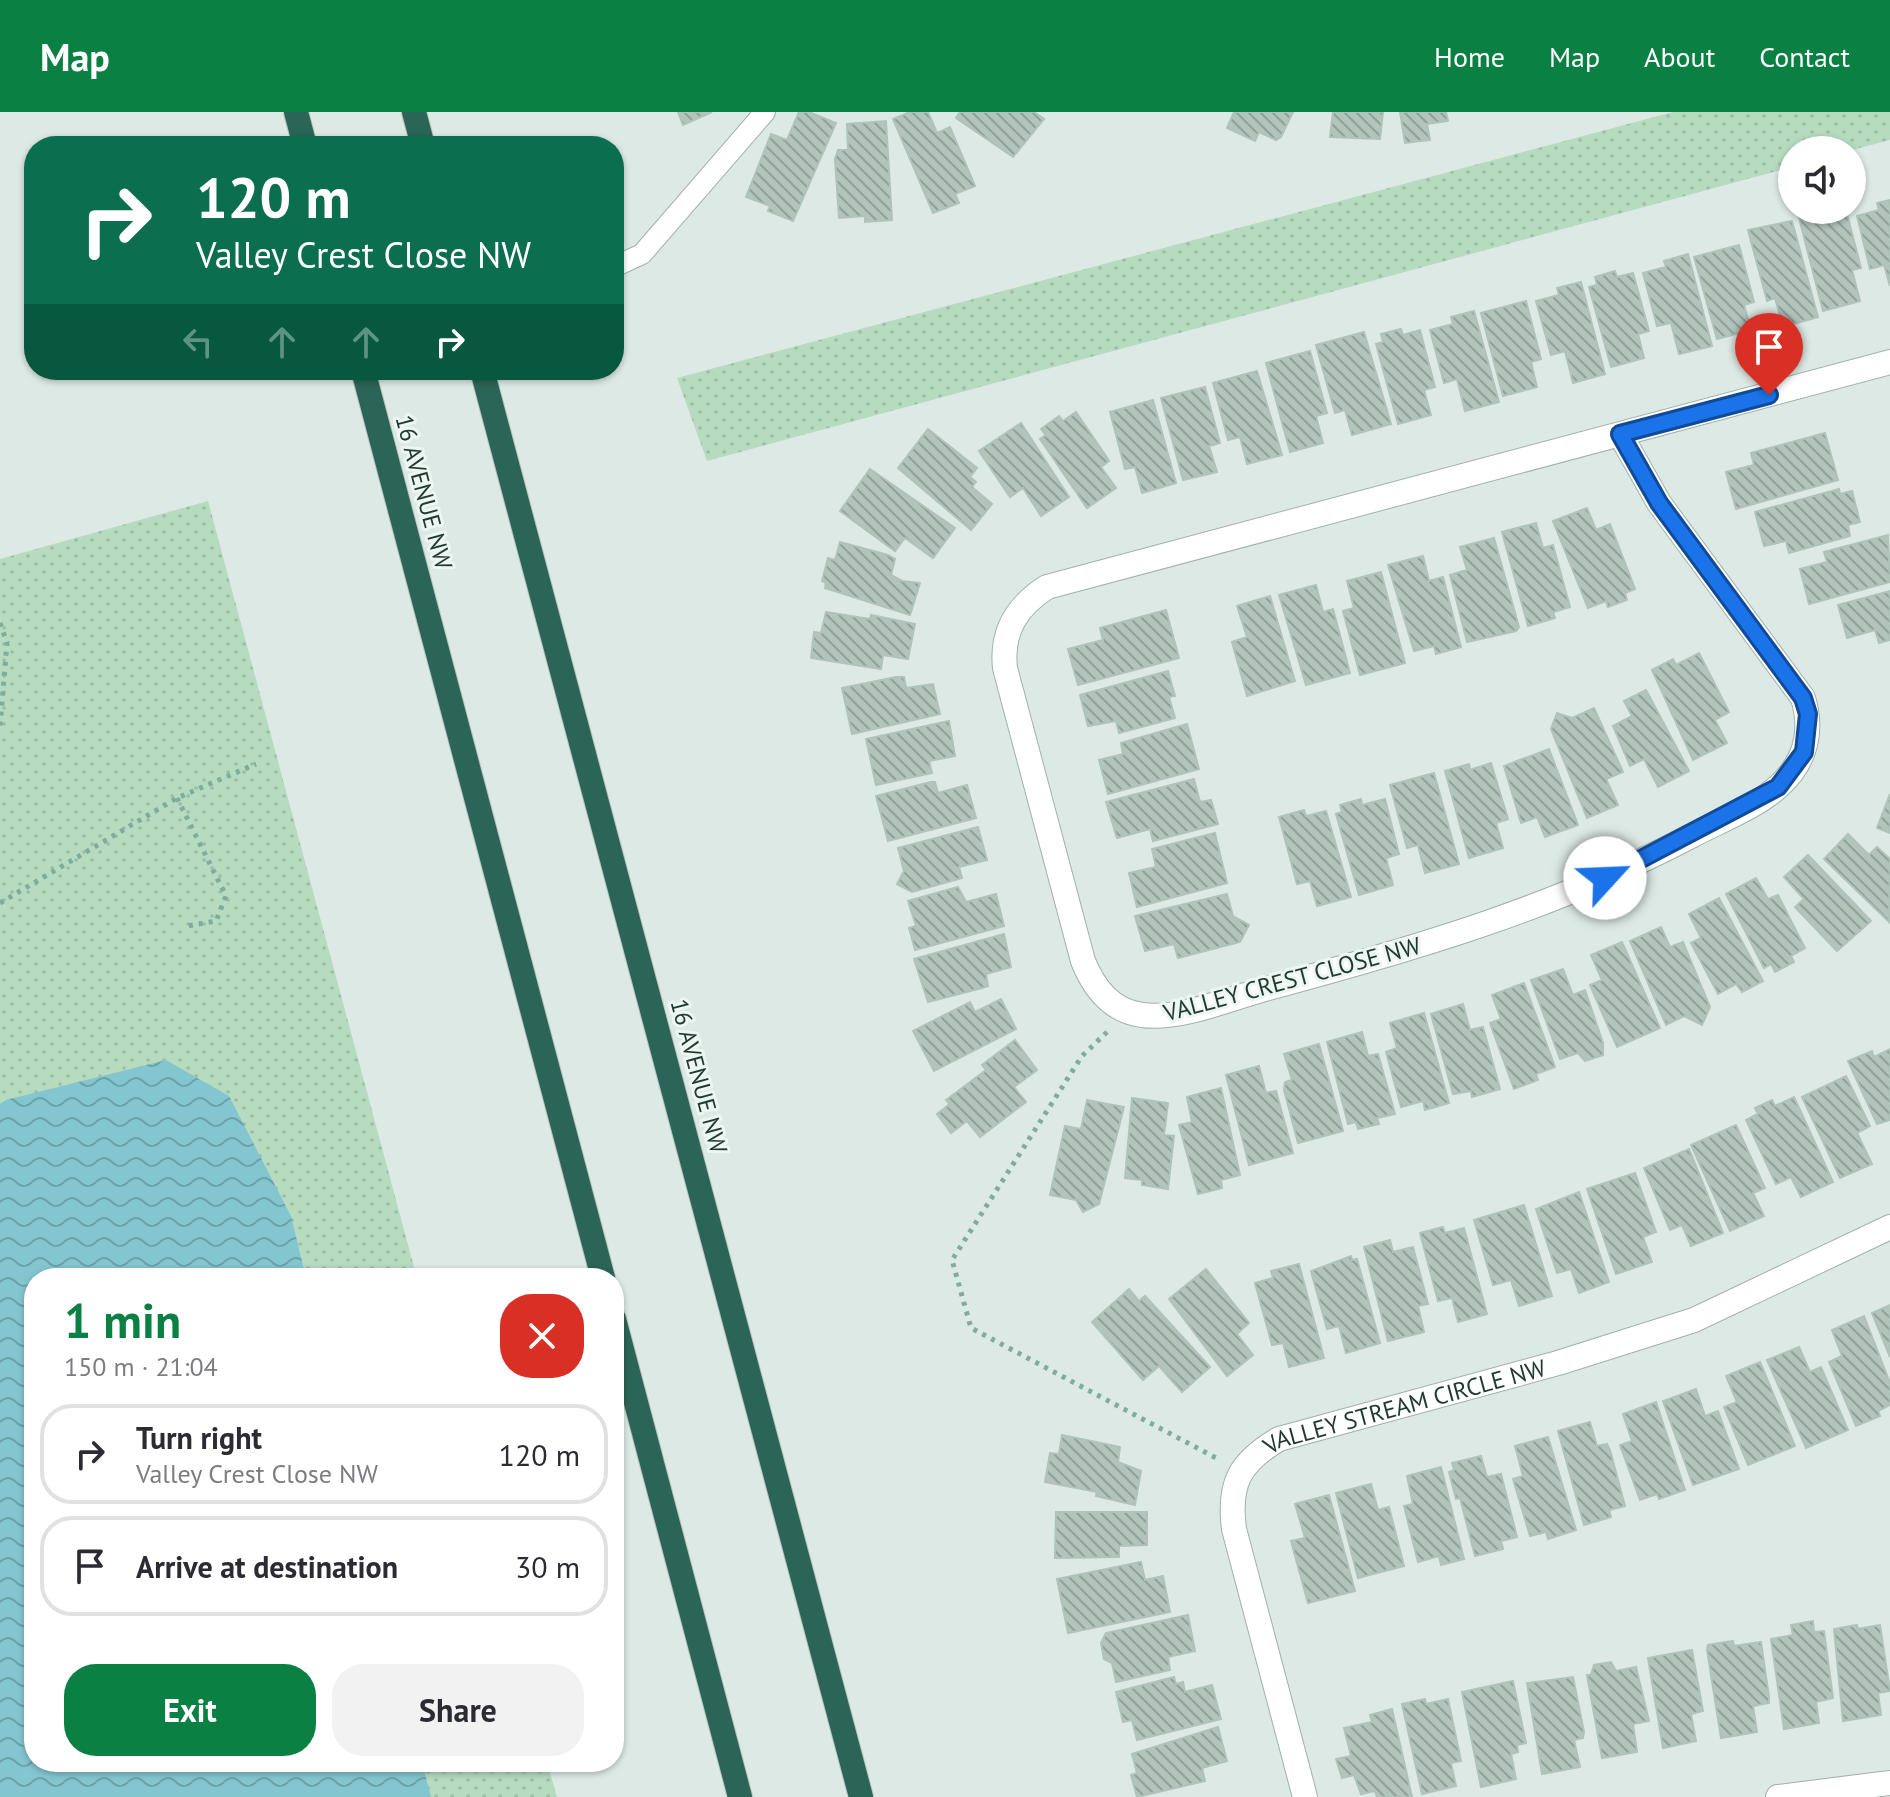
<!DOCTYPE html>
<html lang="en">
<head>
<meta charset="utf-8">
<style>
  body { margin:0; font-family:"PT Sans",sans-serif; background:#f2f2f3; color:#2b2b33; height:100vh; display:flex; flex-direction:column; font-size:30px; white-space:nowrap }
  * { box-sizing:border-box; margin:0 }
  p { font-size:26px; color:#7c7c81 }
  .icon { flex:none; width:44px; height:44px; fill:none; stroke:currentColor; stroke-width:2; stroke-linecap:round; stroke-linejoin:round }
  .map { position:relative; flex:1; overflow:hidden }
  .panel { position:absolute; left:24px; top:1156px; width:600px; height:504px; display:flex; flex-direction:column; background:#fff; border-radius:32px; box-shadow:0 2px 6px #0004 }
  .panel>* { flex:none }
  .hud { position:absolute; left:24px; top:24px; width:600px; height:244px; border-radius:32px; box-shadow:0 2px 6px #0004; background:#0b6e4f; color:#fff; overflow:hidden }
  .tools { position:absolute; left:1778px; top:24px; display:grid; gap:16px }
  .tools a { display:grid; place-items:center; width:88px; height:88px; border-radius:50%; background:#fff; box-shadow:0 2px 6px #0004; font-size:40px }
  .pin { position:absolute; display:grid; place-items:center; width:68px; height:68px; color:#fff; margin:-82px -34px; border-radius:50% 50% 50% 0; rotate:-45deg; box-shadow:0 0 8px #0007 }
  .pin .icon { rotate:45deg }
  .me { position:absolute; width:88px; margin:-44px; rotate:65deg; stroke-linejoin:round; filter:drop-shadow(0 0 6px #0008) }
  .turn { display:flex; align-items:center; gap:28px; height:168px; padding:0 40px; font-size:36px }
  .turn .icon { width:104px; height:104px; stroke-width:2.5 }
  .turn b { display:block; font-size:56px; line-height:68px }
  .lanes { display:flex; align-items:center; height:76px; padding:0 40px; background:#0003; justify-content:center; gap:40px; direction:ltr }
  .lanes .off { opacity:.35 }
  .round { display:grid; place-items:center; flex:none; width:84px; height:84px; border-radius:32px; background:#f2f2f3 }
  .summary { display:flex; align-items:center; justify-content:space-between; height:136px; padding:0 40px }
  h1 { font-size:48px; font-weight:700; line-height:60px; color:#0b8043 }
  .action { display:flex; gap:16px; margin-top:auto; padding:16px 40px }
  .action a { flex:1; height:92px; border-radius:32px; background:#0b8043; color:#fff; font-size:32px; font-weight:700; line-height:92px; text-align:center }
  .action a+a { background:#f2f2f3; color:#2b2b33 }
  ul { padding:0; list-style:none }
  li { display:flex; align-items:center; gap:24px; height:100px; margin:0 16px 12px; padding:0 24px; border:4px solid #e1e1e2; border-radius:32px }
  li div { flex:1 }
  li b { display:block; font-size:30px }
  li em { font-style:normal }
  header { display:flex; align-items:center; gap:48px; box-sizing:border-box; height:112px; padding:0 40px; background:#0b8043; color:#fff }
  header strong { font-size:38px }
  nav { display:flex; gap:44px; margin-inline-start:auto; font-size:28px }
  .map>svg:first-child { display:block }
</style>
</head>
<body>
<header>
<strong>Map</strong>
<nav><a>Home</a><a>Map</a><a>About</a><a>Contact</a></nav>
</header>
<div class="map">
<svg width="1890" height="1685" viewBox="0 0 1890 1685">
  <defs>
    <pattern id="park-dots" width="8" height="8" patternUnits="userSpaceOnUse" patternTransform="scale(2)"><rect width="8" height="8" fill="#b6dbbf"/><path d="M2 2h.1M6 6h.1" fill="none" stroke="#9cbda5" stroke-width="1.8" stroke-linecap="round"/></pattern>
    <pattern id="water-waves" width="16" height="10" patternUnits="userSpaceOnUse" patternTransform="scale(2)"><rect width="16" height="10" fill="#84c6d0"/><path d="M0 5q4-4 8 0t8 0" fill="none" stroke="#6ba2a9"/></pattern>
    <pattern id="building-back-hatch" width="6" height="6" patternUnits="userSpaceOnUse" patternTransform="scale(2)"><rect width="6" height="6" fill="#b3c4bd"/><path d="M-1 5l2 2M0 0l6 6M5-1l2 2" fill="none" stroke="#91a09a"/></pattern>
  </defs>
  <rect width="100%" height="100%" fill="#dde9e4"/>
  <!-- park -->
  <g fill="url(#park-dots)">
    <path d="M1673 0H1890V28L1852 38H1792V55L707 349 677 266Z"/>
    <path d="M208 389 417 1166H34V1650H547L557 1685H0V447Z"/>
  </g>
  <!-- water -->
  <path fill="url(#water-waves)" d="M166 948 229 984 291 1104 306 1166H34V1650H422L431 1685H0V992L6 988Z"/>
  <!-- building -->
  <g fill="url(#building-back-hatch)" stroke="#b0c3bb" stroke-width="2">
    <path d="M678 0H712L683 13Z"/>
    <path d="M799 0H809L836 11 793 109 768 99 770 94 746 85 771 22 787 28Z"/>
    <path d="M910 0H928L937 21 950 15 975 74 955 82 959 91 933 101 893 7Z"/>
    <path d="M960 0H1034L1044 7 1013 45 956 6Z"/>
    <path d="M1234 0H1293L1281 25 1276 28 1259 20 1255 29 1227 16Z"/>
    <path d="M1333 0H1383L1380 27 1330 25Z"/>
    <path d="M1400 0H1446L1448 9 1427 12 1430 28 1405 31Z"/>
    <path d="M886 9 892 108 865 110V104L839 106 835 47 838 38H848L847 12Z"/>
    <path d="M1890 88V174L1884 153 1870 157 1857 104 1879 98 1877 91Z"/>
    <path d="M1797 98H1846L1861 156 1852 158 1860 189 1823 199Z"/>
    <path d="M1792 109 1818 205 1783 215 1775 186 1767 189 1748 118Z"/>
    <path d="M1739 133 1754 190 1744 193 1751 218 1717 227 1694 145Z"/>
    <path d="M1688 142 1712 234 1679 242 1671 211 1657 214 1643 161 1666 155 1664 149Z"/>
    <path d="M1615 159 1617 165 1633 161 1649 219 1638 222 1644 246 1611 255 1589 175 1597 173 1595 165Z"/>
    <path d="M1581 170 1605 262 1573 271 1565 239 1551 243 1536 189 1559 183 1557 176Z"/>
    <path d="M1526 189 1541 247 1531 250 1537 275 1503 284 1481 201Z"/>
    <path d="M1474 199 1499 290 1465 299 1457 267 1444 271 1430 218 1453 212 1451 205Z"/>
    <path d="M1401 217 1403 223 1420 218 1435 275 1424 278 1431 303 1398 312 1376 232 1383 230 1381 222Z"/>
    <path d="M1364 220 1391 312 1352 323 1345 298 1335 301 1316 233Z"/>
    <path d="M1310 239 1327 301 1316 304 1323 331 1290 340 1266 251Z"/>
    <path d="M1257 259 1282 343 1247 352 1240 325 1228 328 1213 271Z"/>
    <path d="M1205 275 1220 331 1209 334 1217 360 1183 368 1161 286Z"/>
    <path d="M1153 288 1176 371 1142 381 1135 355 1125 357 1110 300Z"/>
    <path d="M1076 300 1106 344 1109 349 1101 355 1116 376 1087 396 1040 327 1046 323 1041 317 1059 304 1063 309Z"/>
    <path d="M1021 311 1069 385 1041 404 1023 376 1010 385 979 339Z"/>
    <path d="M928 317 977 356 970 365 976 370 972 375 992 392 971 418 898 356Z"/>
    <path d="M1825 321 1838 368 1736 397 1726 360 1754 353 1751 341Z"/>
    <path d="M870 357 955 416 933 446 905 426 895 439 840 399Z"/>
    <path d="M1839 377 1840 382 1852 379 1860 410 1848 413 1850 424 1789 441 1786 429 1764 434 1755 400Z"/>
    <path d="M1587 396 1596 418 1610 412 1635 477 1625 481 1627 488 1608 495 1606 489 1588 496 1553 409Z"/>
    <path d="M1536 411 1543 436 1553 433 1570 495 1553 500 1555 506 1528 514 1502 420Z"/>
    <path d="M1888 423 1890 470 1809 492 1800 457 1827 450 1824 440Z"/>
    <path d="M1494 426 1519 515 1516 519 1467 530 1450 463 1467 458 1460 435Z"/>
    <path d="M840 430 888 443 895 447 891 463 902 469 920 471 910 503 825 476 826 471 822 469 828 446 835 448Z"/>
    <path d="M1423 444 1429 469 1443 465 1461 535 1436 542 1434 534 1414 539 1388 453Z"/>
    <path d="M1381 460 1405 551 1360 563 1343 499 1354 496 1347 469Z"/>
    <path d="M1316 473 1323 500 1333 497 1350 561 1306 573 1279 483Z"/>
    <path d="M1890 479V528L1879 531 1875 518 1847 526 1838 493Z"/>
    <path d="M1270 484 1295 569 1247 584 1232 530 1247 525 1237 494Z"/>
    <path d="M1166 498 1179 546 1078 573 1068 537 1103 528 1100 516Z"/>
    <path d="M826 500 870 507 871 503 915 512 908 547 883 543 881 557 811 546 814 520 821 521Z"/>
    <path d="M1699 541 1729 600 1715 608 1727 631 1693 648 1652 558 1673 547 1676 553Z"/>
    <path d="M1168 559 1175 584 1169 585 1175 606 1119 621 1116 609 1088 614 1080 583Z"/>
    <path d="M896 565H904L906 576 933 572 940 602 852 622 842 576Z"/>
    <path d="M1646 578 1689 659 1658 675 1644 647 1630 654 1613 614 1632 604 1624 589Z"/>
    <path d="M1594 596 1623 660 1606 667 1618 693 1587 706 1551 617 1557 601 1572 606Z"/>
    <path d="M949 609 955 644 929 649 932 661 876 673 866 627Z"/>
    <path d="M1187 612 1199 657 1108 682 1099 648 1123 642 1121 631Z"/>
    <path d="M1549 637 1578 713 1545 725 1537 705 1521 711 1504 654Z"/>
    <path d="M1491 651 1508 707 1496 711 1503 736 1469 746 1445 659 1469 652 1470 658Z"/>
    <path d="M1434 661 1459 752 1425 761 1418 733 1407 736 1390 673Z"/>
    <path d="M1194 667 1200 690 1211 688 1218 712 1153 729 1150 717 1117 726 1106 690Z"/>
    <path d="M931 670H935L938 681 967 673 976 706 888 729 876 684Z"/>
    <path d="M1890 682V721L1877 716Z"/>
    <path d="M1361 687 1362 693 1385 687 1399 742 1386 746 1393 773 1359 783 1336 702 1342 700 1340 693Z"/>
    <path d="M1304 698 1306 704 1326 699 1351 785 1317 794 1310 769 1297 772 1279 705Z"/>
    <path d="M978 715 987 748 959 755 962 766 912 780 897 772 904 759 898 736Z"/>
    <path d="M1215 721 1227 771 1137 795 1129 761 1156 755 1152 737Z"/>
    <path d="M1848 722 1869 743 1877 735 1890 747 1889 810 1824 747Z"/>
    <path d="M1808 743 1871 809 1837 839 1795 795 1804 787 1784 765Z"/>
    <path d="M1756 766 1768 787 1778 783 1805 836 1791 844 1794 850 1775 860 1771 852 1764 856 1726 782Z"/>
    <path d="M958 775 966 790 996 782 1004 814 915 838 909 816 916 814 908 789Z"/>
    <path d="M1227 782 1233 804 1249 813 1240 830 1178 846 1174 832 1145 839 1135 804Z"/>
    <path d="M1719 786 1763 869 1742 880 1736 872 1718 882 1691 831 1701 826 1689 802Z"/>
    <path d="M1661 815 1670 835 1683 830 1710 895 1702 913 1684 904 1666 913 1630 829Z"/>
    <path d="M1004 822 1011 855 986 862 988 874 982 876 928 890 914 847Z"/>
    <path d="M1622 830 1660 916 1617 935 1590 873 1602 868 1591 843Z"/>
    <path d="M1563 857 1573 883 1585 878 1603 931V943L1585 949 1578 941 1560 947 1531 868Z"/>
    <path d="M1524 871 1555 955 1536 962 1538 968 1514 977 1490 911 1501 907 1492 883Z"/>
    <path d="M1001 887 1016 917 934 959 913 919 970 890 975 900Z"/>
    <path d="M1463 892 1470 918 1483 915 1500 977 1472 985 1471 979 1453 982 1431 902Z"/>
    <path d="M1424 901 1449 991 1425 998 1423 989 1401 995 1386 940 1397 936 1390 911Z"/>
    <path d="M1362 920 1368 944 1378 942 1395 1002 1377 1006 1379 1012 1358 1017 1356 1010 1348 1012 1327 930Z"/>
    <path d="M1015 928 1037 958 1014 975 1026 990 980 1025 967 1009 951 1021 937 1002 950 992 946 988 986 958 982 953Z"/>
    <path d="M1319 932 1343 1019 1298 1031 1284 978 1285 970 1292 968 1284 942Z"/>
    <path d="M1890 937V1008L1877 1012 1848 949 1872 939 1874 945Z"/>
    <path d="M1259 954 1266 981 1276 979 1293 1041 1249 1053 1226 963Z"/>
    <path d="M1846 964 1870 1014 1857 1021 1872 1052 1840 1066 1802 985Z"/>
    <path d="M1221 976 1240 1063 1221 1068 1222 1076 1198 1082 1179 1013 1192 1010 1187 985Z"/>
    <path d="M1794 985 1833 1070 1801 1085 1791 1065 1776 1072 1746 1008 1758 1002 1755 996 1772 988 1775 994Z"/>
    <path d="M1132 986 1168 991 1164 1023 1174 1024 1168 1077 1142 1073V1068L1125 1066Z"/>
    <path d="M1087 988 1124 995 1099 1092 1083 1100 1076 1088 1050 1083 1065 1014 1081 1017Z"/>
    <path d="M1736 1013 1765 1076 1753 1081 1764 1104 1730 1119 1691 1033Z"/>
    <path d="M1689 1037 1723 1121 1691 1134 1682 1113 1670 1118 1644 1056Z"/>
    <path d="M1635 1061 1656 1120 1643 1125 1652 1150 1616 1162 1587 1077Z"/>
    <path d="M1579 1080 1609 1170 1579 1181 1571 1157 1557 1161 1536 1097Z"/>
    <path d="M1524 1093 1552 1184 1519 1194 1511 1168 1493 1173 1474 1108Z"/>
    <path d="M1443 1115 1445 1121 1464 1116 1487 1202 1458 1210 1452 1186 1438 1189 1420 1121Z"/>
    <path d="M1390 1128 1393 1140 1413 1135 1428 1192 1418 1194 1424 1220 1388 1229 1364 1135Z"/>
    <path d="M1351 1144 1352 1148 1357 1147 1380 1231 1346 1241 1339 1214 1327 1217 1311 1159Z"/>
    <path d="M1299 1152 1324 1246 1289 1255 1283 1231 1272 1233 1255 1171 1273 1166 1271 1159Z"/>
    <path d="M1206 1157 1249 1211 1237 1222 1253 1243 1227 1264 1169 1187Z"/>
    <path d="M1129 1177 1139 1189 1145 1184 1210 1255 1182 1280 1159 1254 1143 1268 1092 1210Z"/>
    <path d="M1890 1193V1245L1872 1201Z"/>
    <path d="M1864 1204 1890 1271V1293L1878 1299 1880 1304 1856 1314 1829 1250 1842 1244 1832 1218Z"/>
    <path d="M1799 1235 1810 1260 1821 1255 1848 1318 1806 1336 1767 1248Z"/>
    <path d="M1760 1250 1795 1334 1748 1353 1724 1295 1737 1290 1726 1264Z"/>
    <path d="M1696 1277 1705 1304 1718 1299 1739 1357 1693 1373 1663 1289Z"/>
    <path d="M1656 1290 1685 1378 1659 1387 1657 1382 1640 1388 1620 1333 1632 1329 1623 1302Z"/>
    <path d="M1590 1310 1597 1334 1607 1332 1610 1338 1625 1394 1609 1398 1611 1405 1584 1413 1558 1319Z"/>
    <path d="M1062 1323 1120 1335 1118 1350 1141 1359 1135 1393 1096 1384 1097 1380 1045 1370 1050 1341 1059 1342Z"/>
    <path d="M1548 1325 1576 1418 1548 1427 1546 1420 1530 1424 1513 1367 1523 1364 1515 1334Z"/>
    <path d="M1481 1344 1487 1365 1501 1362 1517 1425 1501 1429 1503 1437 1475 1444 1460 1386 1456 1387 1449 1360 1454 1358 1452 1351Z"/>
    <path d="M1441 1355 1464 1447 1441 1453 1439 1444 1418 1450 1404 1394 1413 1392 1407 1364Z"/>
    <path d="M1371 1372 1378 1398 1389 1395 1404 1454 1358 1466 1336 1381Z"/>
    <path d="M1329 1383 1355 1479 1308 1491 1291 1429 1305 1426 1295 1392Z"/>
    <path d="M1056 1400H1147V1433L1119 1434V1445L1055 1446Z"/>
    <path d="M1141 1450 1145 1468 1163 1464 1170 1500 1068 1521 1057 1467Z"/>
    <path d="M1188 1503 1195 1539 1168 1545 1170 1558 1116 1570 1112 1551 1104 1547 1101 1531 1106 1521Z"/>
    <path d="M1813 1509 1814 1520 1824 1519 1833 1586 1816 1590 1819 1611 1784 1617 1771 1527 1793 1523 1791 1513Z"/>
    <path d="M1857 1513 1858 1517 1880 1513 1890 1579 1878 1581 1881 1603 1843 1609 1834 1517Z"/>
    <path d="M1733 1529 1734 1534 1761 1530 1769 1585V1591L1753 1594 1757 1620 1721 1626 1707 1538 1708 1533Z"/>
    <path d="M1692 1538 1703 1599 1691 1602 1696 1629 1663 1636 1648 1546Z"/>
    <path d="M1611 1550 1616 1559 1636 1555 1649 1609 1633 1612 1637 1640 1602 1646 1587 1563H1591L1594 1553Z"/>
    <path d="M1174 1565 1176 1572 1183 1570 1185 1580 1212 1573 1221 1607 1137 1628 1132 1608 1123 1610 1116 1580Z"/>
    <path d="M1573 1565 1584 1620 1583 1626 1574 1628 1580 1655 1542 1662 1527 1571Z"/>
    <path d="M1513 1569 1526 1631 1517 1633 1518 1640 1511 1642 1516 1667 1481 1675 1462 1580Z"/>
    <path d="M1425 1587 1426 1592 1448 1587 1461 1649 1451 1651 1456 1674 1422 1682 1402 1592Z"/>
    <path d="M1392 1597 1412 1685H1377L1375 1679 1361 1682 1354 1663 1342 1666 1336 1647 1351 1644 1344 1616 1372 1610 1370 1603Z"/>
    <path d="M1218 1615 1227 1649 1202 1656 1205 1669 1137 1685 1131 1663 1137 1661 1132 1642Z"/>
  </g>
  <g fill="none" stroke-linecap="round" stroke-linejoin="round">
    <!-- service casing -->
    <g stroke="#a0b1ab" stroke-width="22">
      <path id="service" d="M614 155 642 142 765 0"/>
    </g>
    <!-- minor casing -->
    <g stroke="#a0b1ab" stroke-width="26">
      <g id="minor">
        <path d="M1620 322 1659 391 1803 586C1813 619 1806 649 1780 673 1757 695 1719 709 1691 724 1554 796 1414 837 1265 877 1228 887 1181 908 1142 903 1111 899 1094 876 1083 849L1005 556C1001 519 1017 494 1047 475L1890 250"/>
        <path id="s1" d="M1305 1685 1234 1417C1228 1371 1240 1350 1279 1327L1558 1251 1694 1208 1890 1115"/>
        <path d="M1778 1685 1890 1671"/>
      </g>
    </g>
    <!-- motorway casing -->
    <g stroke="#bcc4c1" stroke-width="26">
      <g id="motorway">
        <path d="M296 0 305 34"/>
        <path d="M414 0 423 34"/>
        <path d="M363 258 603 1166"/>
        <path d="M482 258 861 1685"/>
        <path d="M614 1207 740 1685"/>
      </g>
    </g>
    <!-- path -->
    <g stroke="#7ead9d" stroke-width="5" stroke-dasharray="4 6" stroke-linecap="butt">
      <path d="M0 511 7 531 0 615"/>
      <path d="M177 686 226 784 216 809 187 814"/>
      <path d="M0 791 177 686 256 652"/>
      <path d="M1107 920 1082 944 952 1148 971 1216 1218 1347"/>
    </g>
    <!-- service -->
    <use href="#service" stroke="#fff" stroke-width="20"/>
    <!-- minor -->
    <use href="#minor" stroke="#fff" stroke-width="24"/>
    <!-- motorway -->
    <use href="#motorway" stroke="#2b6557" stroke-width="24"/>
  </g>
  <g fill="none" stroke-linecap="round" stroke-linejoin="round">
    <!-- route casing -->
    <g stroke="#114b97" stroke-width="20">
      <path id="route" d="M1605 766 1778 675 1804 640 1808 602 1803 586 1659 391 1620 322 1769 283"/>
    </g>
    <!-- route -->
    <use href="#route" stroke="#1a73e8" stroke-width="14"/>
  </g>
  <g text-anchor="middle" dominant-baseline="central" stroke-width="6" stroke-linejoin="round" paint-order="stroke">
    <!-- street labels -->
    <g font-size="24" fill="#1f3931" stroke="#eef6f2">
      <text transform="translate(424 380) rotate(75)">16 AVENUE NW</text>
      <text transform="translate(1292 867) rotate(-15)">VALLEY CREST CLOSE NW</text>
      <text transform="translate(699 964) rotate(75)">16 AVENUE NW</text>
      <text stroke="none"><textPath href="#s1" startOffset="516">VALLEY STREAM CIRCLE NW</textPath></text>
    </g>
  </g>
</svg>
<div class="tools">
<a><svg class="icon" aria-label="sound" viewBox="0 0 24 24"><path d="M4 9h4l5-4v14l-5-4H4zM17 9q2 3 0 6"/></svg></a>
</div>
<div class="pin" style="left:1769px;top:283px;background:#d93025"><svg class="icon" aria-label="arrive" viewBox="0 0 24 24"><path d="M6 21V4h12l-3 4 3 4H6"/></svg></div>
<svg class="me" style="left:1605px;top:766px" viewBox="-20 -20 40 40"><circle r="19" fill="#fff"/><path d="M0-13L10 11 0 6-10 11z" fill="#1a73e8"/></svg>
<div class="hud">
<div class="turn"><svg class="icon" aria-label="right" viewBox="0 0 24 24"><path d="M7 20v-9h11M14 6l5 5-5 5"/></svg><div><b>120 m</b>Valley Crest Close NW</div></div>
<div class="lanes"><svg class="icon off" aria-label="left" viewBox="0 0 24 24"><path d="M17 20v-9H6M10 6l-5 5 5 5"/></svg><svg class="icon off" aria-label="ahead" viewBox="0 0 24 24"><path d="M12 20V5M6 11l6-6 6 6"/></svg><svg class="icon off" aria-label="ahead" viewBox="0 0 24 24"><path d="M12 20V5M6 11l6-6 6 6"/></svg><svg class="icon" aria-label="right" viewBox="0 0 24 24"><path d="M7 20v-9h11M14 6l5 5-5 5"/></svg></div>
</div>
<section class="panel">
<div class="summary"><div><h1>1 min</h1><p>150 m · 21:04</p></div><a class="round" style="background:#d93025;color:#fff"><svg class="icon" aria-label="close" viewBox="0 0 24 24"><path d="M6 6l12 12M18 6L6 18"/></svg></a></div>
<ul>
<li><svg class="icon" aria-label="right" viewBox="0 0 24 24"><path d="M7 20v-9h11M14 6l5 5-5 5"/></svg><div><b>Turn right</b><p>Valley Crest Close NW</p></div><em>120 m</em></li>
<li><svg class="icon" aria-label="arrive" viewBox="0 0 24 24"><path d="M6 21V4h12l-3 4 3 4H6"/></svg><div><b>Arrive at destination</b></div><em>30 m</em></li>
</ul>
<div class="action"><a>Exit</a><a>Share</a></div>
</section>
</div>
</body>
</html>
